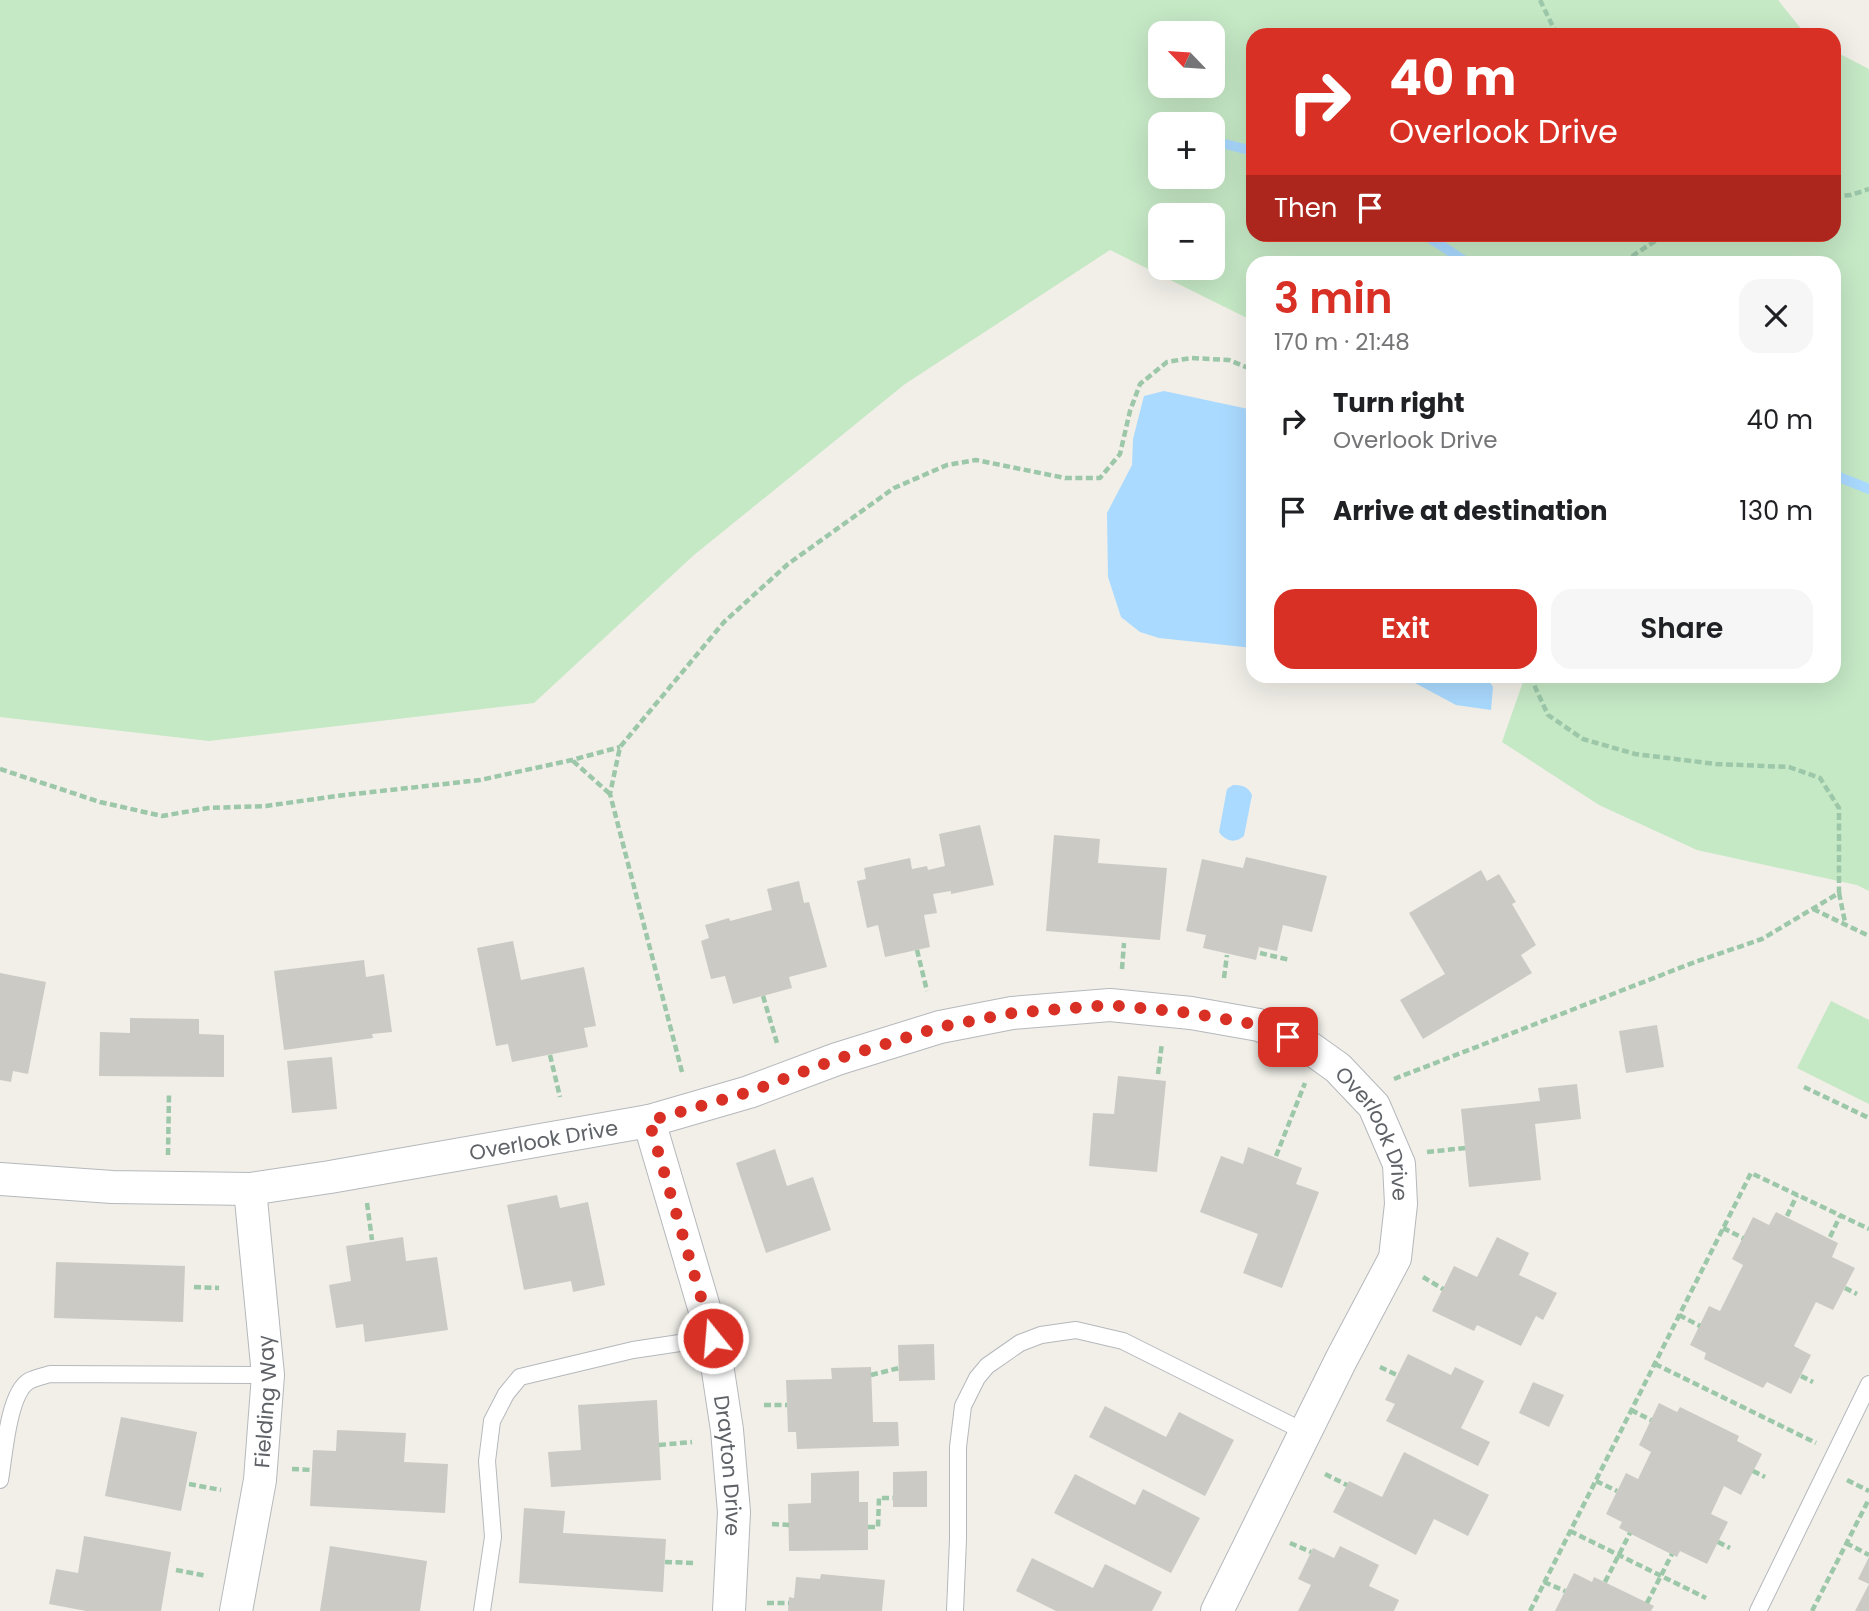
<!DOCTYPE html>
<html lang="en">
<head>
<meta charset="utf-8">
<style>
  body { margin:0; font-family:Poppins,sans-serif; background:#f6f6f6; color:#202124; height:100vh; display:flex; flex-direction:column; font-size:26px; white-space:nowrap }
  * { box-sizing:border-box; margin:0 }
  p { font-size:23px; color:#757577 }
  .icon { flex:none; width:38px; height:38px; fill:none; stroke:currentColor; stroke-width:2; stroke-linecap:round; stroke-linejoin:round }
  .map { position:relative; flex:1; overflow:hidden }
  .details { position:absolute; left:1246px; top:256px; width:595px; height:427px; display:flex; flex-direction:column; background:#fff; border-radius:21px; box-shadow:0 7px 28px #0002 }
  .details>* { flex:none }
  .top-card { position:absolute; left:1246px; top:28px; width:595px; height:214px; border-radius:21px; box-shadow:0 7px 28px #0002; background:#d93025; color:#fff; overflow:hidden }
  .needle { width:46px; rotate:295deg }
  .controls { position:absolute; left:1148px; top:21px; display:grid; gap:14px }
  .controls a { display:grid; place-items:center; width:77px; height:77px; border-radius:14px; background:#fff; box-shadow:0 7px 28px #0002; font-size:35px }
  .pin { position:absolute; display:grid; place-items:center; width:60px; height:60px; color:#fff; margin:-30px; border-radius:14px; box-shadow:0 4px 10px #0006 }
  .me { position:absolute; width:77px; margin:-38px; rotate:343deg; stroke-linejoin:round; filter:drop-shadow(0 0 5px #0008) }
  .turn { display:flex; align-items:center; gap:24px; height:147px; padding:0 28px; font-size:32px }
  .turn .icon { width:91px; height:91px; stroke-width:2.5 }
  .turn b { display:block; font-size:49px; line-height:60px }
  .then { display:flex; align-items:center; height:66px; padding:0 28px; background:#0003; gap:14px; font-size:26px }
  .round { display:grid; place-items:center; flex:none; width:74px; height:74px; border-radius:21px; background:#f6f6f6 }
  .head { display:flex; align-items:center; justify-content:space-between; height:119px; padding:0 28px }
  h1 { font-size:42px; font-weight:600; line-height:52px; color:#d93025 }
  .primary-button { display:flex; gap:14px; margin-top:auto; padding:14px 28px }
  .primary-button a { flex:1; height:80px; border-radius:21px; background:#d93025; color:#fff; font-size:28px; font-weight:600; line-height:80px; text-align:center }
  .primary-button a+a { background:#f6f6f6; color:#202124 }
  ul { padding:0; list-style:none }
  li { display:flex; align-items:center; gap:21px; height:91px; padding:0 28px }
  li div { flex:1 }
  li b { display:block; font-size:26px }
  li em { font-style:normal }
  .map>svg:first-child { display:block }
</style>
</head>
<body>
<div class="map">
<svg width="1869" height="1611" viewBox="0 0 1869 1611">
  <rect width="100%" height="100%" fill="#f1efe8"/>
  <!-- green -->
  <g fill="#c5e8c5" fill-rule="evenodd">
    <path d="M0 0H1778L1806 35H1253V234H1834V51L1869 69V891L1857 885 1697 850 1599 805 1502 742 1525 676H1834V262H1253V321L1110 250 905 384 694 555 534 703 209 741 0 717ZM1160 33H1213V86H1160ZM1160 124H1213V177H1160ZM1160 215H1213V268H1160Z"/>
    <path d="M1831 1001 1869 1020V1104L1797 1068Z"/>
  </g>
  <!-- water -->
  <g fill="#aadaff">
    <path d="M1164 391 1253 410V648L1159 638 1140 632 1121 617 1108 577 1107 513 1132 465 1133 439 1144 396Z"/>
    <path d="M1402 676H1486L1493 687 1491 710 1456 705Z"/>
    <path d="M1233 785C1243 785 1248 787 1252 795L1244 836C1235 844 1225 841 1219 832L1227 789Z"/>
  </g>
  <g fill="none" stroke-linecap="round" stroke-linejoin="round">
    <!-- stream -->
    <g stroke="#aadaff" stroke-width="10">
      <path d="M1213 141 1253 151"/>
      <path d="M1424 234 1466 262"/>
      <path d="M1834 475 1869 489"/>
    </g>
  </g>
  <!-- building -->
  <g fill="#cccac5">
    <path d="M980 825 994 885 951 894V891L933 894 937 913 924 915 930 947 885 957 878 925 867 928 857 881 866 879 864 868 910 858 912 869 927 866 928 870 945 866 939 834Z"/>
    <path d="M1054 835 1100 839 1098 863 1167 868 1160 940 1046 931Z"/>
    <path d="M1246 857 1327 876 1312 932 1283 925 1277 951 1259 947 1256 960 1203 948 1206 935 1186 931 1202 859 1243 868Z"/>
    <path d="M1481 870 1487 881 1499 874 1516 902 1512 904 1536 945 1521 955 1532 973 1423 1039 1400 1000 1445 974 1409 913Z"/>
    <path d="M799 881 804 903 809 902 827 967 789 977 792 988 733 1004 725 976 711 979 701 941 709 938 705 925 729 918 730 921 772 910 767 889Z"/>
    <path d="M513 941 521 980 584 967 596 1026 584 1028 588 1047 512 1062 508 1044 496 1046 477 948Z"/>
    <path d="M364 960 366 977 384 974 392 1032 372 1034 373 1038 284 1050 274 971Z"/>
    <path d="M0 973 46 982 28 1074 13 1071 11 1082 0 1080Z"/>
    <path d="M130 1018 199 1019V1034L224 1035V1077L99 1076 100 1032 130 1033Z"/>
    <path d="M1657 1025 1664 1067 1626 1073 1619 1031Z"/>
    <path d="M332 1057 337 1109 292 1113 287 1061Z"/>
    <path d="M1118 1076 1166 1081 1157 1172 1089 1166 1093 1113 1114 1114Z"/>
    <path d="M1577 1084 1581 1119 1535 1124 1541 1180 1469 1187 1461 1109 1540 1101 1538 1088Z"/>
    <path d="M1248 1147 1302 1168 1296 1184 1319 1192 1282 1288 1243 1273 1258 1234 1200 1212 1221 1156 1243 1164Z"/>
    <path d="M775 1149 787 1186 813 1177 831 1230 766 1253 736 1163Z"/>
    <path d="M557 1195 560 1208 588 1202 605 1285 573 1292 571 1281 524 1290 507 1205Z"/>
    <path d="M1776 1212 1838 1243 1832 1257 1855 1268 1833 1310 1816 1302 1794 1346 1811 1355 1791 1394 1767 1382 1763 1388 1704 1359 1706 1353 1690 1345 1709 1306 1720 1311 1743 1265 1732 1259 1753 1217 1769 1225Z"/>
    <path d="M403 1237 406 1261 437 1257 448 1330 365 1342 363 1324 336 1328 329 1285 351 1281 346 1246Z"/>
    <path d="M1497 1237 1529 1253 1519 1275 1557 1293 1543 1320 1536 1316 1521 1346 1477 1325 1474 1331 1432 1311 1454 1266 1477 1277Z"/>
    <path d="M56 1262 185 1266 183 1322 54 1318Z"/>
    <path d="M934 1344 935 1380 899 1381 898 1345Z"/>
    <path d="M1408 1354 1451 1375 1455 1367 1484 1381 1461 1428 1490 1442 1478 1466 1386 1421 1395 1404 1385 1400Z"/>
    <path d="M871 1367 873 1422H898L899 1446 797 1449 796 1432H788L786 1380 832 1379 831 1368Z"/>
    <path d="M1533 1382 1564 1395 1549 1427 1519 1413Z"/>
    <path d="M657 1400 661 1480 551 1487 548 1452 581 1450 578 1405Z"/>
    <path d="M1659 1403 1677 1412 1680 1407 1739 1436 1737 1441 1762 1454 1741 1495 1724 1486 1711 1514 1728 1522 1707 1564 1680 1551 1677 1557 1619 1528 1622 1522 1606 1514 1626 1473 1638 1479 1651 1452 1639 1445Z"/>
    <path d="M1105 1406 1166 1437 1179 1412 1234 1440 1205 1496 1089 1437Z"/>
    <path d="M121 1417 197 1432 181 1511 105 1496Z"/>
    <path d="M337 1430 406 1433 404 1462 448 1464 445 1513 310 1506 313 1450 336 1451Z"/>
    <path d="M1404 1452 1489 1495 1468 1536 1434 1519 1416 1555 1333 1512 1349 1481 1382 1497Z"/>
    <path d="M859 1471V1502H868V1550L789 1551 788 1504 811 1503V1473Z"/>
    <path d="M927 1471V1507H893V1472Z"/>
    <path d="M1075 1474 1135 1505 1143 1489 1200 1518 1171 1573 1054 1513Z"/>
    <path d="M524 1508 565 1511 563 1533 666 1539 663 1592 519 1583Z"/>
    <path d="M84 1536 171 1552 161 1611H86L49 1604 56 1569 78 1573Z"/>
    <path d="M330 1546 427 1561 420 1611H320Z"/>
    <path d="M1340 1546 1379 1565 1369 1586 1399 1600 1394 1611H1298L1311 1585 1298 1579 1313 1548 1334 1558Z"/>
    <path d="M1869 1557V1611H1855L1869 1584 1858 1579Z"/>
    <path d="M1032 1558 1093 1588 1105 1564 1162 1592 1152 1611H1056L1016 1591Z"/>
    <path d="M1574 1573 1592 1582 1594 1577 1654 1606 1651 1611H1555Z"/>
    <path d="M821 1574 885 1580 882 1611H788L789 1597 794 1598 796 1577 820 1579Z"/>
  </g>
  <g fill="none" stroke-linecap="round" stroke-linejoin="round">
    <!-- lane casing -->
    <g stroke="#b5b8bc" stroke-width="18">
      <g id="lane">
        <path d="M0 1480C4 1458 8 1393 29 1381 35 1378 44 1376 50 1374L268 1375"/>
        <path d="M482 1611 493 1537 487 1461 492 1421 506 1394 520 1377 633 1350 713 1338"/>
        <path d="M955 1611 958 1539V1447L963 1406 977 1378 987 1366 1020 1343 1041 1335 1076 1330 1123 1341 1305 1432"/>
        <path d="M1758 1611 1869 1384"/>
      </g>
    </g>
    <!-- street casing -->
    <g stroke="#b5b8bc" stroke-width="34">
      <g id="street">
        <path id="s1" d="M649 1121 713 1338 727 1430 734 1512 729 1611"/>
        <path id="s2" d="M0 1179 112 1187 250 1189 330 1177 649 1121 749 1092 837 1059 940 1027 1012 1013 1110 1005 1191 1013 1259 1025 1303 1043 1338 1068 1374 1106 1399 1164 1401 1204 1395 1258 1341 1360 1217 1611"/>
        <path id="s3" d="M236 1611 260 1480 268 1375 250 1189"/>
      </g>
    </g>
    <!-- path -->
    <g stroke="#9cc7a9" stroke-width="4.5" stroke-dasharray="7 3.5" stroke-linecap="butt">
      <path d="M1540 0 1557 35"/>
      <path d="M1834 196 1851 195 1869 189"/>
      <path d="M1623 262 1666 234"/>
      <path d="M573 761 610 794"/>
      <path d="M0 769 100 802 162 816 208 808 266 806 336 796 480 780 572 760 620 747"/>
      <path d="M1839 893 1845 922"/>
      <path d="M1813 909 1869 936"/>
      <path d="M917 950 927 991"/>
      <path d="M1260 953 1290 960"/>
      <path d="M1122 969 1124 943"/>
      <path d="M1224 978 1227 955"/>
      <path d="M763 996 777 1043"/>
      <path d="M550 1055 560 1097"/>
      <path d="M682 1072 610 794 620 747 724 622 788 564 894 488 947 465 976 460 1065 478H1100L1120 454 1130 411 1140 384 1167 362 1191 358 1229 360 1253 370"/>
      <path d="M1158 1074 1162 1043"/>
      <path d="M1394 1079 1695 962 1762 939 1839 893V808L1820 778 1789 767 1716 764 1635 754 1583 739 1548 715 1530 676"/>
      <path d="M1804 1087 1869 1118"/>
      <path d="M1427 1152 1465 1148"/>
      <path d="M168 1155 169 1094"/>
      <path d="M1276 1156 1305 1083"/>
      <path d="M367 1203 372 1240"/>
      <path d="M1787 1216 1797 1195"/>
      <path d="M1723 1228 1743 1238"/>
      <path d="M1830 1237 1840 1216"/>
      <path d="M1423 1277 1443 1289"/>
      <path d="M194 1287 219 1288"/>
      <path d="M1845 1288 1857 1294"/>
      <path d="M1679 1315 1700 1326"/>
      <path d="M1655 1364 1816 1443"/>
      <path d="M1380 1367 1397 1375"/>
      <path d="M871 1375 899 1368"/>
      <path d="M1801 1376 1813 1382"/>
      <path d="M764 1405H787"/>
      <path d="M1631 1410 1651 1420"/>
      <path d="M659 1445 692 1442"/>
      <path d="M292 1469 312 1470"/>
      <path d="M1753 1471 1765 1477"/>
      <path d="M1325 1474 1347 1485"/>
      <path d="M1847 1480 1869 1491"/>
      <path d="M1596 1481 1617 1491"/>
      <path d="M189 1484 221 1490"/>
      <path d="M772 1524 789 1525"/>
      <path d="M868 1527H878L879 1498H893"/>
      <path d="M1570 1531 1706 1598"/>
      <path d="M1718 1542 1730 1548"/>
      <path d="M1290 1543 1311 1552"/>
      <path d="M1846 1543 1869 1555"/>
      <path d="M665 1562 695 1563"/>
      <path d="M176 1570 207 1576"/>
      <path d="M1544 1582 1565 1591"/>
      <path d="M1605 1582 1630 1533"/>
      <path d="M767 1603H789"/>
      <path d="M1647 1603 1672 1554"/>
      <path d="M1530 1611 1751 1173 1869 1229"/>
      <path d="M1812 1611 1869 1499"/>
    </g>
    <!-- lane -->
    <use href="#lane" stroke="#fff" stroke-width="16"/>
    <!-- street -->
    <use href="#street" stroke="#fff" stroke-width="32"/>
  </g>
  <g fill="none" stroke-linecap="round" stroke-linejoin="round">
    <!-- route -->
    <path stroke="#d93025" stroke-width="12" stroke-dasharray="0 21.6" d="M713 1338 649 1121 749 1092 837 1059 940 1027 1012 1013 1110 1005 1191 1013 1259 1025 1288 1037"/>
  </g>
  <g text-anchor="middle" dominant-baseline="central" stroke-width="6" stroke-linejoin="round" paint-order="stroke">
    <!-- street labels -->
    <g font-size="21" fill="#5f6368" stroke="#fff">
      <text stroke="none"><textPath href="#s2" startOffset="1451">Overlook Drive</textPath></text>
      <text stroke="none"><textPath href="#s2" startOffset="548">Overlook Drive</textPath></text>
      <text stroke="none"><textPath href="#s3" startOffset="212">Fielding Way</textPath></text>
      <text stroke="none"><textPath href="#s1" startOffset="355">Drayton Drive</textPath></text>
    </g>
  </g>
</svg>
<div class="controls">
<a><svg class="needle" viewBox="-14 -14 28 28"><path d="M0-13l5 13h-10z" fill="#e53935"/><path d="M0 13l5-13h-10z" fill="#757577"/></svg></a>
<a>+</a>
<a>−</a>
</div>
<div class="pin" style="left:1288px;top:1037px;background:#d93025"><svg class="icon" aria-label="arrive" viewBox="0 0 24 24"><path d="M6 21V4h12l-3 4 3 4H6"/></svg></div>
<svg class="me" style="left:713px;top:1338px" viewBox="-20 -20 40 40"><circle r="17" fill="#d93025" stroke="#fff" stroke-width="3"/><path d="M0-11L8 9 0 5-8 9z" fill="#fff"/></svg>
<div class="top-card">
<div class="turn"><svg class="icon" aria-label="right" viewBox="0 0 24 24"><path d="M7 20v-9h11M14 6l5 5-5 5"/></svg><div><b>40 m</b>Overlook Drive</div></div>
<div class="then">Then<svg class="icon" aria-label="arrive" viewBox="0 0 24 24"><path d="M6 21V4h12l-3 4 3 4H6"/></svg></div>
</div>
<section class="details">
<div class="head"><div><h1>3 min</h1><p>170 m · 21:48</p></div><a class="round"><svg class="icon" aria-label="close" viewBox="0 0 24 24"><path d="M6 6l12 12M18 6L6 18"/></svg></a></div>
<ul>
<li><svg class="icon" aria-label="right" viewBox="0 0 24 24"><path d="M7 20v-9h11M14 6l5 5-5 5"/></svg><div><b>Turn right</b><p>Overlook Drive</p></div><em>40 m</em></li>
<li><svg class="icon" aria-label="arrive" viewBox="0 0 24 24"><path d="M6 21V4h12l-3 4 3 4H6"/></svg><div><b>Arrive at destination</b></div><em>130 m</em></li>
</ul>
<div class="primary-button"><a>Exit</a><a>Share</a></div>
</section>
</div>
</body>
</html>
